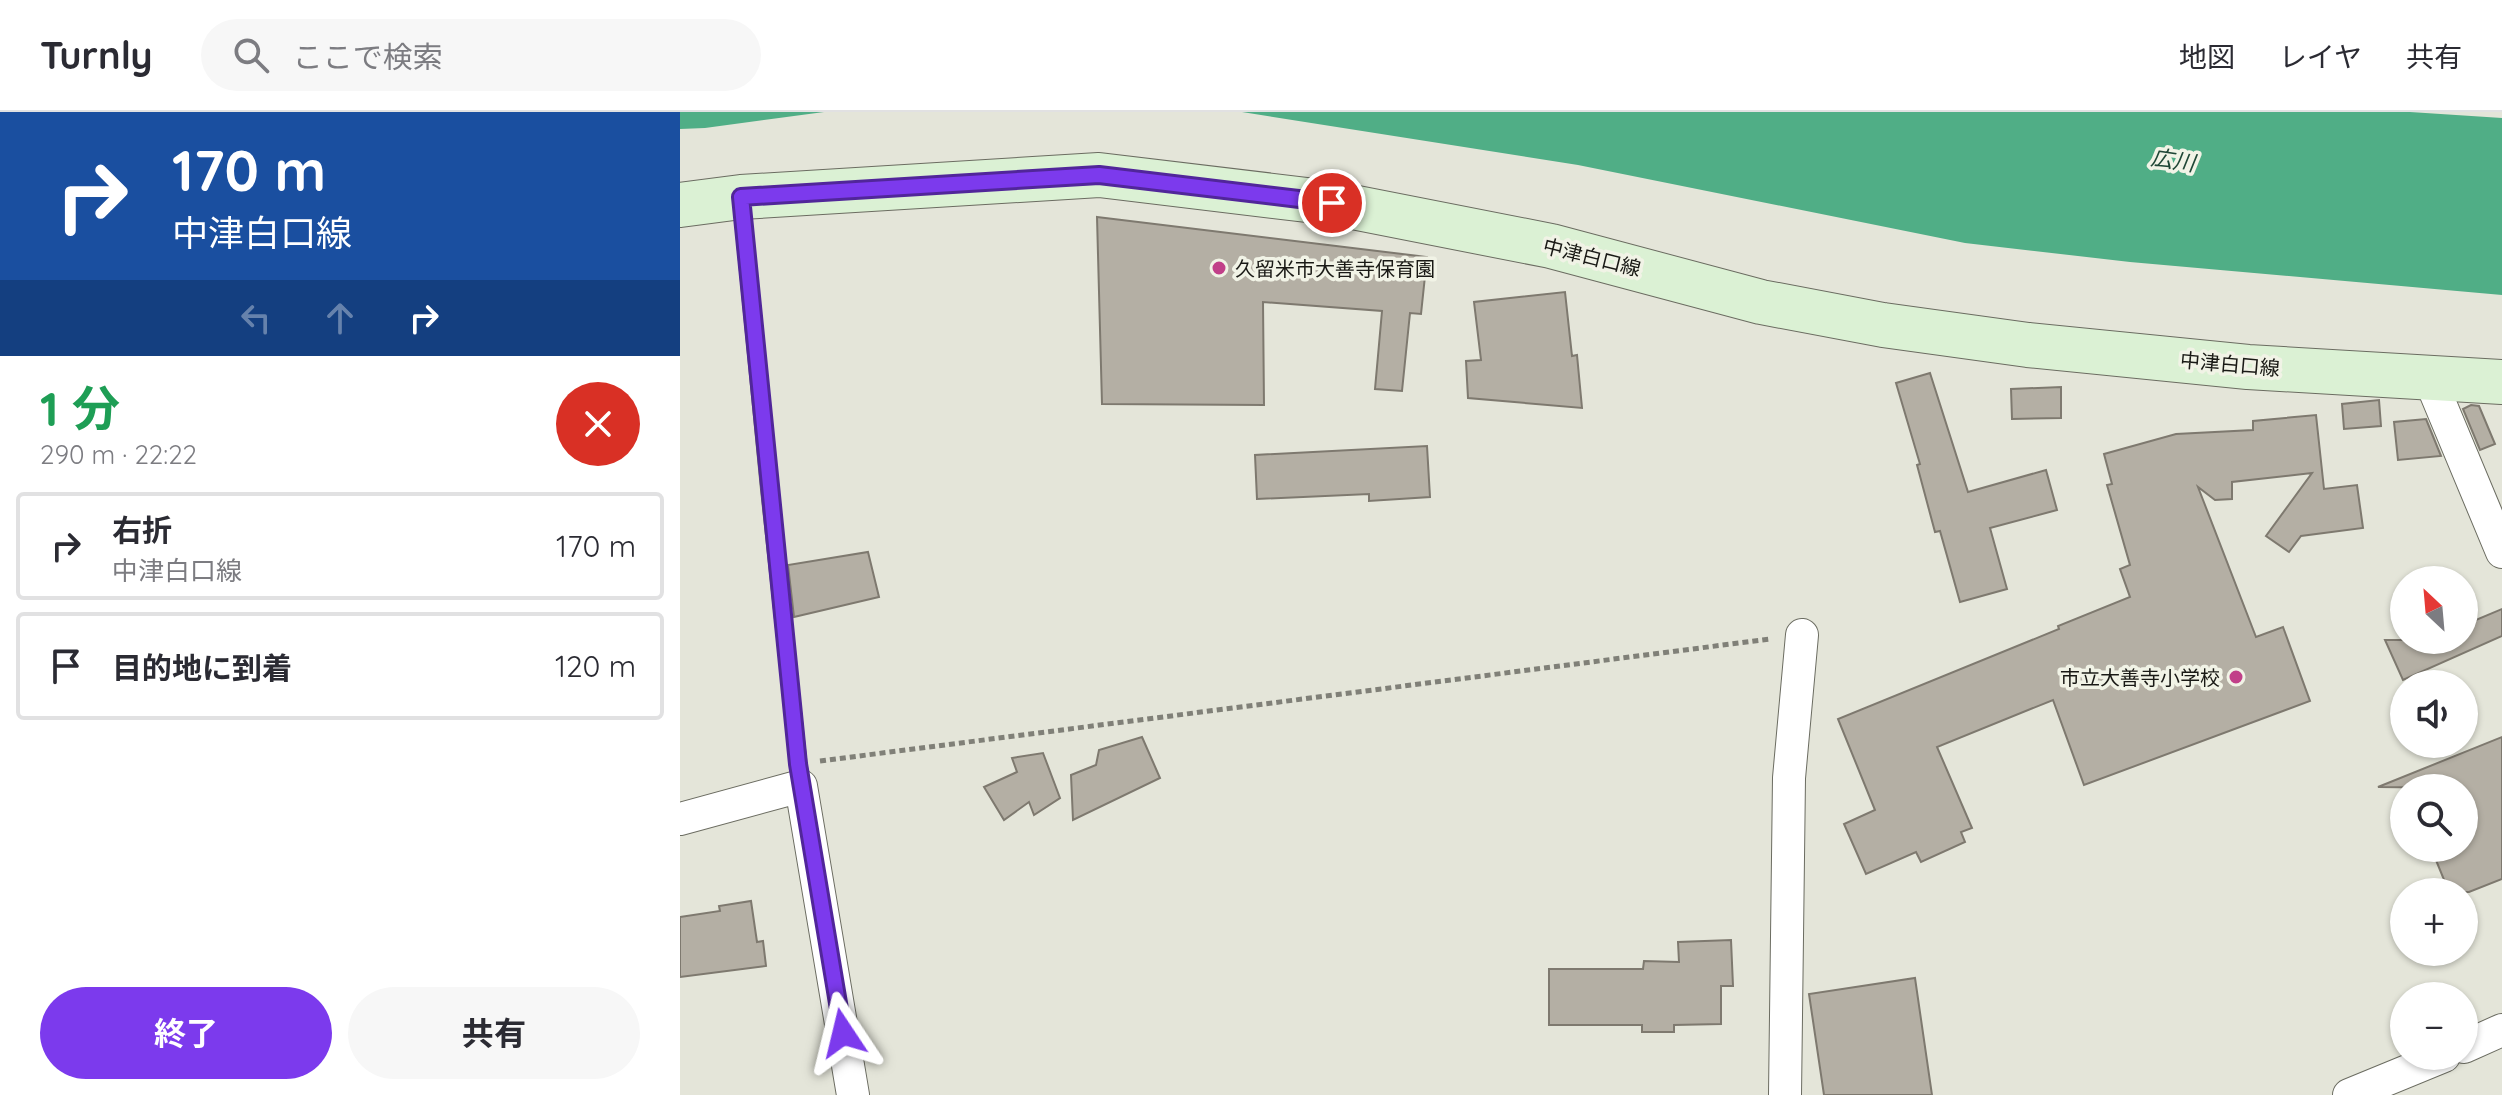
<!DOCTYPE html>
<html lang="ja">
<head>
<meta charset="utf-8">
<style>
  body { margin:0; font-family:Quicksand,"Noto Sans JP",sans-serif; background:#f7f7f7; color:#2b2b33; height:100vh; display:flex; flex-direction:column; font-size:30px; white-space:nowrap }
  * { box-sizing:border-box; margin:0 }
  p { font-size:26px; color:#7c7c81 }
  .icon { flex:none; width:44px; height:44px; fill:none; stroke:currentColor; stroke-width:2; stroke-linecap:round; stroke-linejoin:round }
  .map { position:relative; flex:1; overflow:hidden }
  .drawer { display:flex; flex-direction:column; background:#fff; width:680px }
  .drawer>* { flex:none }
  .hud { background:#1a4fa0; color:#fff; overflow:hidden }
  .needle { width:52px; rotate:334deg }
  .fabs { position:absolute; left:1710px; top:454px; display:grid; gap:16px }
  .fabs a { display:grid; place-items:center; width:88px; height:88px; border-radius:50%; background:#fff; box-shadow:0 2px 6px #0004; font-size:40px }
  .pin { position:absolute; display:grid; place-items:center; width:68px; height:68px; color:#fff; margin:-34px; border:4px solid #fff; border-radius:50%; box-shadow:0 2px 8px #0007 }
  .me { position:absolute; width:88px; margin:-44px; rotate:350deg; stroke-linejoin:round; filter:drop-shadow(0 0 6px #0008) }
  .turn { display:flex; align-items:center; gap:28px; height:168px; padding:0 40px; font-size:36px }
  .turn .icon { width:104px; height:104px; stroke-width:2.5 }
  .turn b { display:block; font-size:56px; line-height:68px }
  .lanes { display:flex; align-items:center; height:76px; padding:0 40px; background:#0003; justify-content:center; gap:40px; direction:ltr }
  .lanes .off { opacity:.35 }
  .round { display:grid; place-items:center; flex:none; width:84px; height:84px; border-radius:42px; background:#f7f7f7 }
  .overview { display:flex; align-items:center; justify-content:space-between; height:136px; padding:0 40px }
  h1 { font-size:48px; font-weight:700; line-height:60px; color:#1e9e55 }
  .action { display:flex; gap:16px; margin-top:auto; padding:16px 40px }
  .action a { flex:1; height:92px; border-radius:48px; background:#7c3aed; color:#fff; font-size:32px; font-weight:700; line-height:92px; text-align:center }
  .action a+a { background:#f7f7f7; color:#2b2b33 }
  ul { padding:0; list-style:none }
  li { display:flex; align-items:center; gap:24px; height:108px; margin:0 16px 12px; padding:0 24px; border:4px solid #e1e1e2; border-radius:8px }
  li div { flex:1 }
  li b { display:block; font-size:30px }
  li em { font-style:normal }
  header { display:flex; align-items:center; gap:48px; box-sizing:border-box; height:112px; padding:0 40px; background:#fff; border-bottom:2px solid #e1e1e2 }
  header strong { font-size:38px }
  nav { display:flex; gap:44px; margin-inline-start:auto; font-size:28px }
  .search { width:560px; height:72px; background:#f7f7f7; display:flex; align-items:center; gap:20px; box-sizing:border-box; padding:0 28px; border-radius:44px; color:#7c7c81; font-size:30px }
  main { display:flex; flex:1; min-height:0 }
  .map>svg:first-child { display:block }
</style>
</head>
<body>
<header>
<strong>Turnly</strong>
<div class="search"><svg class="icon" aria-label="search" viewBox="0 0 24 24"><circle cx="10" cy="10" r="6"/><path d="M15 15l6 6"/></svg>ここで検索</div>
<nav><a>地図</a><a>レイヤ</a><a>共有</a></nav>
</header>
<main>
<section class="drawer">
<div class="hud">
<div class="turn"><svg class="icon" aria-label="right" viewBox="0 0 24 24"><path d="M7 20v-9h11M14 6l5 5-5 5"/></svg><div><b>170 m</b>中津白口線</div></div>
<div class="lanes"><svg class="icon off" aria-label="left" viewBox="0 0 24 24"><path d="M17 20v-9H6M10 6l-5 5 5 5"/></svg><svg class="icon off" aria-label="ahead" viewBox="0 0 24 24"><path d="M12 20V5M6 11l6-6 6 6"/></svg><svg class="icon" aria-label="right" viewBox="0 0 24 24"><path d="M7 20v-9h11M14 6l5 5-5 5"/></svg></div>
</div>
<div class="overview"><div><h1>1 分</h1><p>290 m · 22:22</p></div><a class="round" style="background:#d93025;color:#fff"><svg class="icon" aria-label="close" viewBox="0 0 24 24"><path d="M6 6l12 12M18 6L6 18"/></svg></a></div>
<ul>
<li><svg class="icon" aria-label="right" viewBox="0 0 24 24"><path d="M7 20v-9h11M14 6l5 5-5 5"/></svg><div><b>右折</b><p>中津白口線</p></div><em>170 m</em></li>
<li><svg class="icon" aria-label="arrive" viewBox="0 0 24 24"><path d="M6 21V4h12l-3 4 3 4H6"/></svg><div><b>目的地に到着</b></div><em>120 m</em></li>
</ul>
<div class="action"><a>終了</a><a>共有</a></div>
</section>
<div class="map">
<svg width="1822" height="983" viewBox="0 0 1822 983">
  <rect width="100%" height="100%" fill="#e4e5d9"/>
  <!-- water -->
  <g fill="#50ae86">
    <path d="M0 0H144L25 16 0 17Z"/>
    <path d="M562 0H1730L1822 6V183L1450 150 1285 131 898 53Z"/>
  </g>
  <!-- building -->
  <g fill="#b4afa4" stroke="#7e796f" stroke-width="2">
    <path d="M417 105 747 145 741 202 730 201 722 279 695 277 702 199 583 190 584 293 422 292Z"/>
    <path d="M885 180 892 244 897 243 902 296 788 286 786 249 801 248 794 190Z"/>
    <path d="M1250 261 1288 380 1366 358 1377 398 1310 416 1327 477 1280 490 1260 419 1255 420 1237 353 1240 352 1216 271Z"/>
    <path d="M1381 275V306L1332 307 1331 277Z"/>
    <path d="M1699 288 1701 314 1664 317 1662 292Z"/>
    <path d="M1791 293 1799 294 1815 332 1800 338 1783 297Z"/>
    <path d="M1636 303 1644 377 1677 373 1683 416 1621 424 1609 440 1586 424 1632 361 1552 370V387L1535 388 1518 375 1576 525 1603 515 1630 589 1404 673 1373 588 1257 635 1292 716 1281 720 1285 730 1241 750 1236 740 1186 762 1164 712 1195 698 1158 607 1379 517 1378 514 1450 485 1440 457 1450 453 1427 373 1432 372 1424 342 1496 322 1573 318V309Z"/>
    <path d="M1746 307 1761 344 1718 348 1714 310Z"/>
    <path d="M747 334 750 385 689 389V382L577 387 575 343Z"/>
    <path d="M188 440 199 485 114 505 108 453Z"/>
    <path d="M1822 497V524L1723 568 1705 528H1784V513Z"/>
    <path d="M462 625 480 666 393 708 391 663 416 653 419 638Z"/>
    <path d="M1822 625V767L1789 780H1769L1751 736H1784V676L1698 675Z"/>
    <path d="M363 641 380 686 354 703 349 690 324 708 304 675 337 660 332 646Z"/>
    <path d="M71 789 77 830 83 829 86 854 0 865V805L40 799 39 794Z"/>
    <path d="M1051 828 1053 874H1041V912L994 913V920H962V913H869V857H963L964 849 999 850 998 830Z"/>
    <path d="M1235 866 1252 983H1144L1129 882Z"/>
  </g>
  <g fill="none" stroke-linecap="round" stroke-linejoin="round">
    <!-- service casing -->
    <g stroke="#6b6c61" stroke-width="18">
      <path id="service" d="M61 87 89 377 121 674"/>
    </g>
    <!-- minor casing -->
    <g stroke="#6b6c61" stroke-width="34">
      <g id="minor">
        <path d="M1749 265 1822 440"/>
        <path d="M0 707 121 674 173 983"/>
        <path d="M1784 935 1822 918"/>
        <path d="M1105 983 1109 666 1122 523"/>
        <path d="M1669 983 1764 944"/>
      </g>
    </g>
    <!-- secondary casing -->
    <g stroke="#6b6c61" stroke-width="46">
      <path id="secondary" d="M0 93 61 85 419 63 652 91 871 134 1081 190 1203 213 1348 233 1568 255 1822 270"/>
    </g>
    <!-- path -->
    <path stroke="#808078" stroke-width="5" stroke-dasharray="6 4" stroke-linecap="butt" d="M140 649 1090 527"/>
    <!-- service -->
    <use href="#service" stroke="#fff" stroke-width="16"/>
    <!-- minor -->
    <use href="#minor" stroke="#fff" stroke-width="32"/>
    <!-- secondary -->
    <use href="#secondary" stroke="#dbf1d4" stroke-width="44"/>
  </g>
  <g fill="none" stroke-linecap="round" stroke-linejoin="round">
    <!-- route casing -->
    <g stroke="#51269a" stroke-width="20">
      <path id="route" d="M163 921 118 652 61 85 419 63 652 91"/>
    </g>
    <!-- route -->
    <use href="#route" stroke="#7c3aed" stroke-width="14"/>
  </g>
  <!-- markers -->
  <g fill="#c14089" stroke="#f1f3e6" stroke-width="3">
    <circle cx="539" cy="156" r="8"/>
    <circle cx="1556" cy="565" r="8"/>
  </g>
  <g text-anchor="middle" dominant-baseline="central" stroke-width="7" stroke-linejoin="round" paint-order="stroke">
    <!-- street labels -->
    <g font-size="20" fill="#191915" stroke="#f1f3e6">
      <text transform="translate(912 145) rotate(14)">中津白口線</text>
      <text transform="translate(1550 252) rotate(5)">中津白口線</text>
    </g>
    <!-- poi labels -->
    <g font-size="20" fill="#191915" stroke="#f1f3e6" text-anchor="start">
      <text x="555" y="156">久留米市大善寺保育園</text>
      <text x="1540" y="565" text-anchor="end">市立大善寺小学校</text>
    </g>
    <!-- water labels -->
    <g font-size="22" font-style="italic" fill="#1f4736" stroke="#f1f3e6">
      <text transform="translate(1493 48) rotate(8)">広川</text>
    </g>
  </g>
</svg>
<div class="fabs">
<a><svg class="needle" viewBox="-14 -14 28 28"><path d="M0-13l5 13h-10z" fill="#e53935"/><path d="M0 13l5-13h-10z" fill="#7c7c81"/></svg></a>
<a><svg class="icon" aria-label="sound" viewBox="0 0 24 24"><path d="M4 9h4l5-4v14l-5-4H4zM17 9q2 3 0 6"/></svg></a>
<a><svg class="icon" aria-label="search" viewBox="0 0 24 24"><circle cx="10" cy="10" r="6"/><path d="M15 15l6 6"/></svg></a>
<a>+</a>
<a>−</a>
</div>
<div class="pin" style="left:652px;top:91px;background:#d93025"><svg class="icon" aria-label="arrive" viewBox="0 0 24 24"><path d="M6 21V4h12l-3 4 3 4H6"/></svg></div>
<svg class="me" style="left:163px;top:921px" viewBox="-20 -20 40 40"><path d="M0-17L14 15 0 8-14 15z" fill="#7c3aed" stroke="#fff" stroke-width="4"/></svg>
</div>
</main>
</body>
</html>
